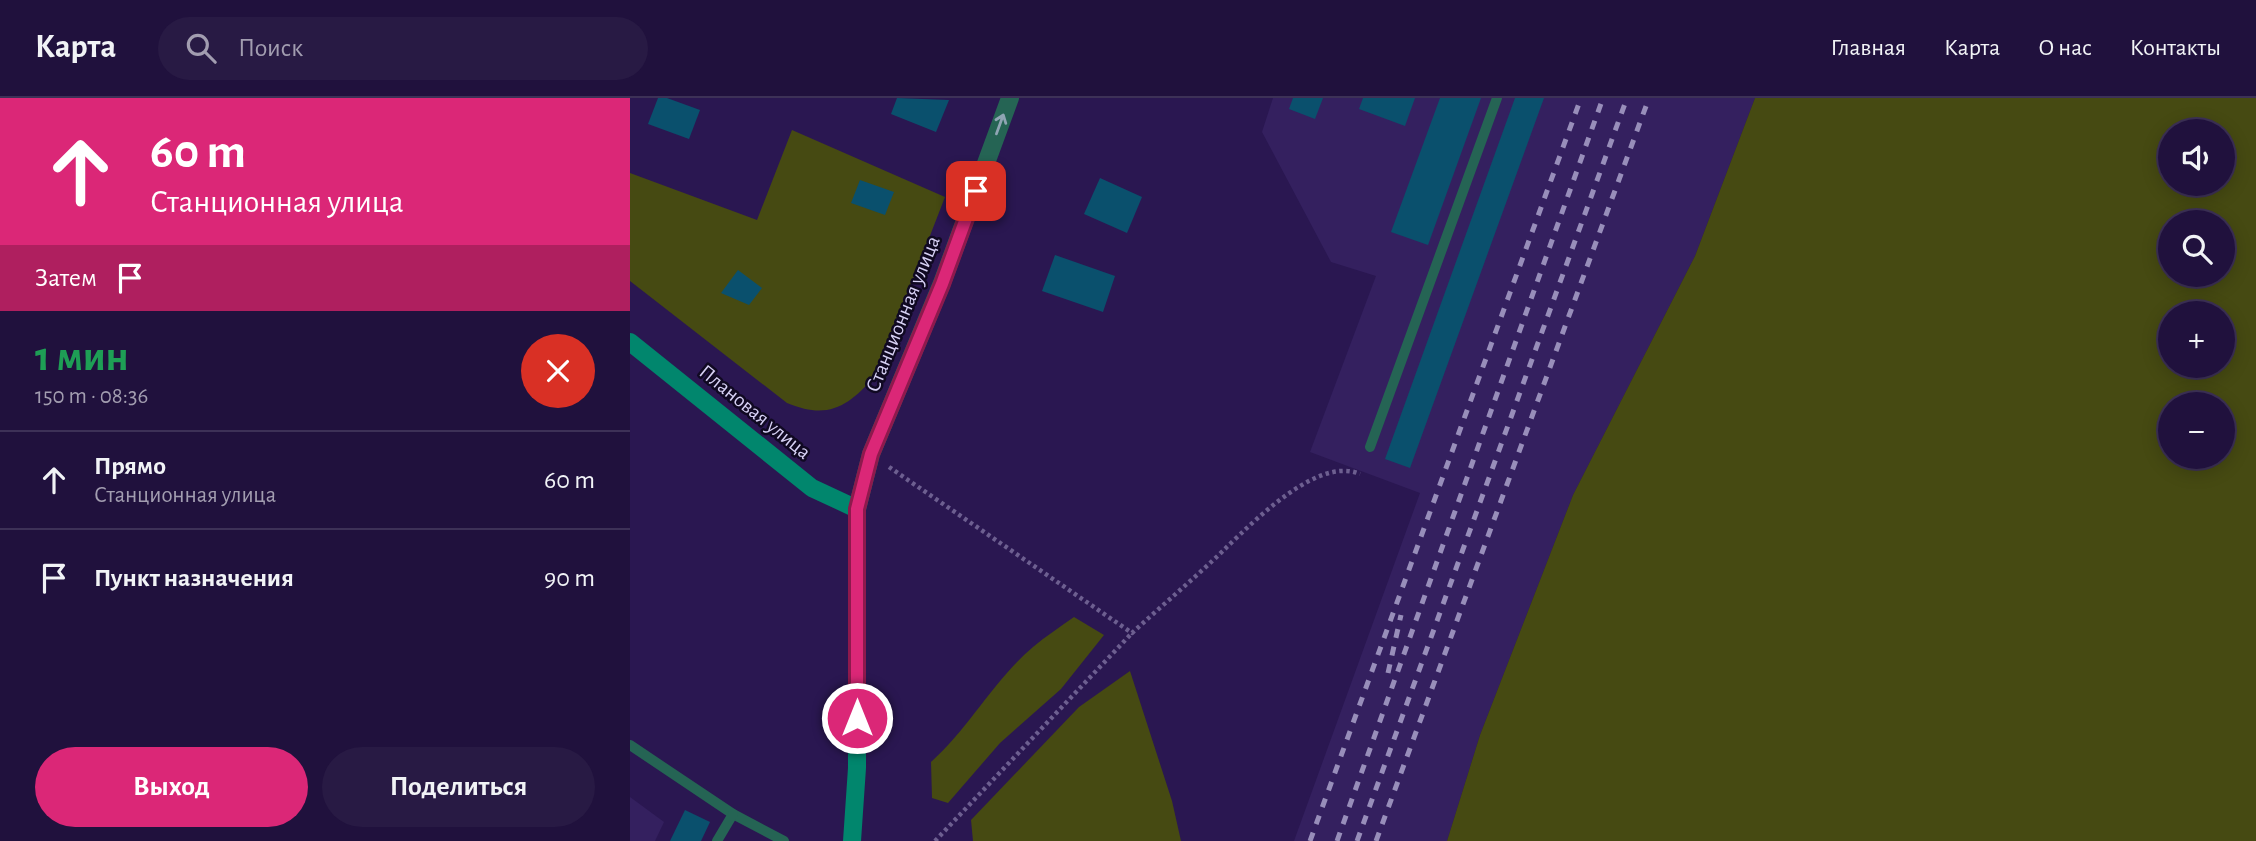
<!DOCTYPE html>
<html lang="ru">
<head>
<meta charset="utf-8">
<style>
  body { margin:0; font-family:"Alegreya Sans",sans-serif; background:#281a44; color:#f1f3f6; height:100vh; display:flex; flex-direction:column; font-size:26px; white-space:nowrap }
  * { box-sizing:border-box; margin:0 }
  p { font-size:23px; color:#a29db0 }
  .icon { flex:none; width:38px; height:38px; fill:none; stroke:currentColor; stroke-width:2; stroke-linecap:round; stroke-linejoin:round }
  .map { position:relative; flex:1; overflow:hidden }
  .drawer { display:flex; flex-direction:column; background:#20113d; width:630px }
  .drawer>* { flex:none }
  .top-card { background:#db2777; color:#fff; overflow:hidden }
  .controls { position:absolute; left:1528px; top:21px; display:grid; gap:14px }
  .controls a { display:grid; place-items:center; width:77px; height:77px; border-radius:50%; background:#20113d; box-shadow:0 4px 18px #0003,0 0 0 2px #3d3157; font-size:35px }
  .pin { position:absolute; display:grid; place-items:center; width:60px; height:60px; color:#fff; margin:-30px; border-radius:14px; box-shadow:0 4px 10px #0006 }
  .me { position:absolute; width:77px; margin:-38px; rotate:0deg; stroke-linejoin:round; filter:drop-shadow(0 0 5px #0008) }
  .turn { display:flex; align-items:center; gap:24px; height:147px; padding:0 35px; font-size:32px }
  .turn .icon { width:91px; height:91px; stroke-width:2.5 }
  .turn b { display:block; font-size:49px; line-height:60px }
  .then { display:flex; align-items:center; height:66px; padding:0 35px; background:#0003; gap:14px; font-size:26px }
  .round { display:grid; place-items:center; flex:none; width:74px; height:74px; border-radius:37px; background:#281a44 }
  .headline { display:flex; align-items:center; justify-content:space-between; height:119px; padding:0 35px }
  h1 { font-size:42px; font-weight:700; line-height:52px; color:#1e9e55 }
  .primary-button { display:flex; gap:14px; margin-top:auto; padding:14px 35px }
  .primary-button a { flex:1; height:80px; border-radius:42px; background:#db2777; color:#fff; font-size:28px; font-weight:700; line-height:80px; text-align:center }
  .primary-button a+a { background:#281a44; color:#f1f3f6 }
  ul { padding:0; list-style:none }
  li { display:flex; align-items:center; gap:21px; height:98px; padding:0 35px; border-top:2px solid #3d3157 }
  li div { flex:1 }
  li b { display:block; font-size:26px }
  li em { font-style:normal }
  header { display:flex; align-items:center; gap:42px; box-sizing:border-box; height:98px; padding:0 35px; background:#20113d; border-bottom:2px solid #3d3157 }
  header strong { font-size:33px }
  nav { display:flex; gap:38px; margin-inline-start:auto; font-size:24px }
  .search { width:490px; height:63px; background:#281a44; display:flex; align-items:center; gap:18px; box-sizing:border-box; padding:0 24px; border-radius:38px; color:#a29db0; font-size:26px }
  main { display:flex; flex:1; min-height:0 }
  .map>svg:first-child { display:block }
</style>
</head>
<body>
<header>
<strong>Карта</strong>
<div class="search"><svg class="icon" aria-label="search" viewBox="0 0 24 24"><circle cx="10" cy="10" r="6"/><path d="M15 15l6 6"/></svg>Поиск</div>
<nav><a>Главная</a><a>Карта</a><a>О нас</a><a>Контакты</a></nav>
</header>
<main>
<section class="drawer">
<div class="top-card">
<div class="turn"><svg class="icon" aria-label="ahead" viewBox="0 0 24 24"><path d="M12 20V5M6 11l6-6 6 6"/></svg><div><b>60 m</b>Станционная улица</div></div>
<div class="then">Затем<svg class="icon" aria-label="arrive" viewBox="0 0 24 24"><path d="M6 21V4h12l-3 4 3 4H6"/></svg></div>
</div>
<div class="headline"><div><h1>1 мин</h1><p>150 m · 08:36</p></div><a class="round" style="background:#d93025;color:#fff"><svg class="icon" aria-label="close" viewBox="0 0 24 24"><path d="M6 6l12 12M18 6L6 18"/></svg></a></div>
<ul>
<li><svg class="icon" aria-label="ahead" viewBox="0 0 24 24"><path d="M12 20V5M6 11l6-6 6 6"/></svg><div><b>Прямо</b><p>Станционная улица</p></div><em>60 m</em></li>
<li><svg class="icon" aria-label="arrive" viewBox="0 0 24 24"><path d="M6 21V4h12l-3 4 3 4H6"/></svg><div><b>Пункт назначения</b></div><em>90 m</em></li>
</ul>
<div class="primary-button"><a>Выход</a><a>Поделиться</a></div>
</section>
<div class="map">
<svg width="1626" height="743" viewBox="0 0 1626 743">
  <rect width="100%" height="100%" fill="#2a1751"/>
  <!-- built -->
  <g fill="#34205f">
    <path d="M643 0H1125L1065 158 943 397 850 637 817 743H664L790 395 680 354 746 178 701 164 632 34Z"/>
    <path d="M0 699 34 724 25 743H0Z"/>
  </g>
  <!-- green -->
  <g fill="#464a12" fill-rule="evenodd">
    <path d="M1125 0H1626V743H817L850 637 943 397 1065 158ZM1540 33H1592V86H1540ZM1540 124H1592V177H1540ZM1592 215V268H1540V215ZM1592 306V359H1540V306Z"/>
    <path d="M162 32 315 99 246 277C218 309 198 322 157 305L0 183V75L127 122Z"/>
    <path d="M444 519 474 537 431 591 370 645 318 705 302 700 301 664C339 630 364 582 403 549 416 538 430 529 444 519Z"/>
    <path d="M500 573 542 703 551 743H343L341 722 449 609Z"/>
  </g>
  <!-- building -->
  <g fill="#0a506d">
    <path d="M28 0H37L70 12 59 41 18 26Z"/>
    <path d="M267 0 319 2 306 34 261 16Z"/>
    <path d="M663 0H693L685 21 659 11Z"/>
    <path d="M733 0H785L775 28 729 11Z"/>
    <path d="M810 0H851L798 147 761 134Z"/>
    <path d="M885 0H914L780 370 755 361Z"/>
    <path d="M470 80 512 99 497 135 454 116Z"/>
    <path d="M230 82 264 94 255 117 221 105Z"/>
    <path d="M425 157 485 178 473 214 412 193Z"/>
    <path d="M108 172 132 190 119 207 91 195Z"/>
    <path d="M55 712 80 724 71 743H40Z"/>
  </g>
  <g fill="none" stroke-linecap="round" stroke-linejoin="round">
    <!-- path -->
    <g stroke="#6d5f90" stroke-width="4.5" stroke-dasharray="3.5 3.5" stroke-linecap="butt">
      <path d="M259 369 502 535C527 512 553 490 579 466 611 437 683 356 730 376"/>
      <path d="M305 743 502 535"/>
    </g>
    <!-- lane -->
    <g stroke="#256454" stroke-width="10">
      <path d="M740 349 867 0"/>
      <path d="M0 647 103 716 154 743"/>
      <path d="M87 743 103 716"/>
    </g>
    <!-- street -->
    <path stroke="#256454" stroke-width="18" d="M227 411 241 356 312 185 380 0"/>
    <!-- secondary -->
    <path stroke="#01866d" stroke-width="18" d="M0 244 182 390 227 411V670L222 743"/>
    <!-- rail -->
    <g stroke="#988eba" stroke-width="5" stroke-dasharray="9 9" stroke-linecap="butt">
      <path d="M758 575 771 517"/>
      <path d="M680 743 951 0"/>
      <path d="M707 743 973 0"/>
      <path d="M727 743 997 0"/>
      <path d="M746 743 1019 0"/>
    </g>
  </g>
  <!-- one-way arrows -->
  <defs><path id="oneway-shaft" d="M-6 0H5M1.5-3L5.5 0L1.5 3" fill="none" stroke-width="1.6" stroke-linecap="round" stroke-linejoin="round" transform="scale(1.75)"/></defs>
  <use stroke="#8fa5b4" href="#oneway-shaft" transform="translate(370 26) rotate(-70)"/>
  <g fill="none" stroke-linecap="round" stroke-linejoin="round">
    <!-- route casing -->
    <g stroke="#8e194d" stroke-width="18">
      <path id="route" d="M227 620V411L241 356 312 186 346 93"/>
    </g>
    <!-- route -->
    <use href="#route" stroke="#db2777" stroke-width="12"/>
  </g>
  <g text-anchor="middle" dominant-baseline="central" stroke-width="5" stroke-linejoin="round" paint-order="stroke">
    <!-- street labels -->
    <g font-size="21" fill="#d6d0f4" stroke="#100922">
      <text transform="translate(273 216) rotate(-68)">Станционная улица</text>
      <text transform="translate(125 314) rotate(39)">Плановая улица</text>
    </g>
  </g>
</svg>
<div class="controls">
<a><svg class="icon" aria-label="sound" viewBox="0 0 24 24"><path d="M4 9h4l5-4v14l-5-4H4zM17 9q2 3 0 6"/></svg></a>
<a><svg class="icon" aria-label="search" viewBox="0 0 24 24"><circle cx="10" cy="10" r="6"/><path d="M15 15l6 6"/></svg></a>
<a>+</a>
<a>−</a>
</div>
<div class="pin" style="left:346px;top:93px;background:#d93025"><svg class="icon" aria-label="arrive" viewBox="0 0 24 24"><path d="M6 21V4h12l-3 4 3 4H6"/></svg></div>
<svg class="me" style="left:227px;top:620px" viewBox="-20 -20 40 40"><circle r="17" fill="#db2777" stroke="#fff" stroke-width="3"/><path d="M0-11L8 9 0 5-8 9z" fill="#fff"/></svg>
</div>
</main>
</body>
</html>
